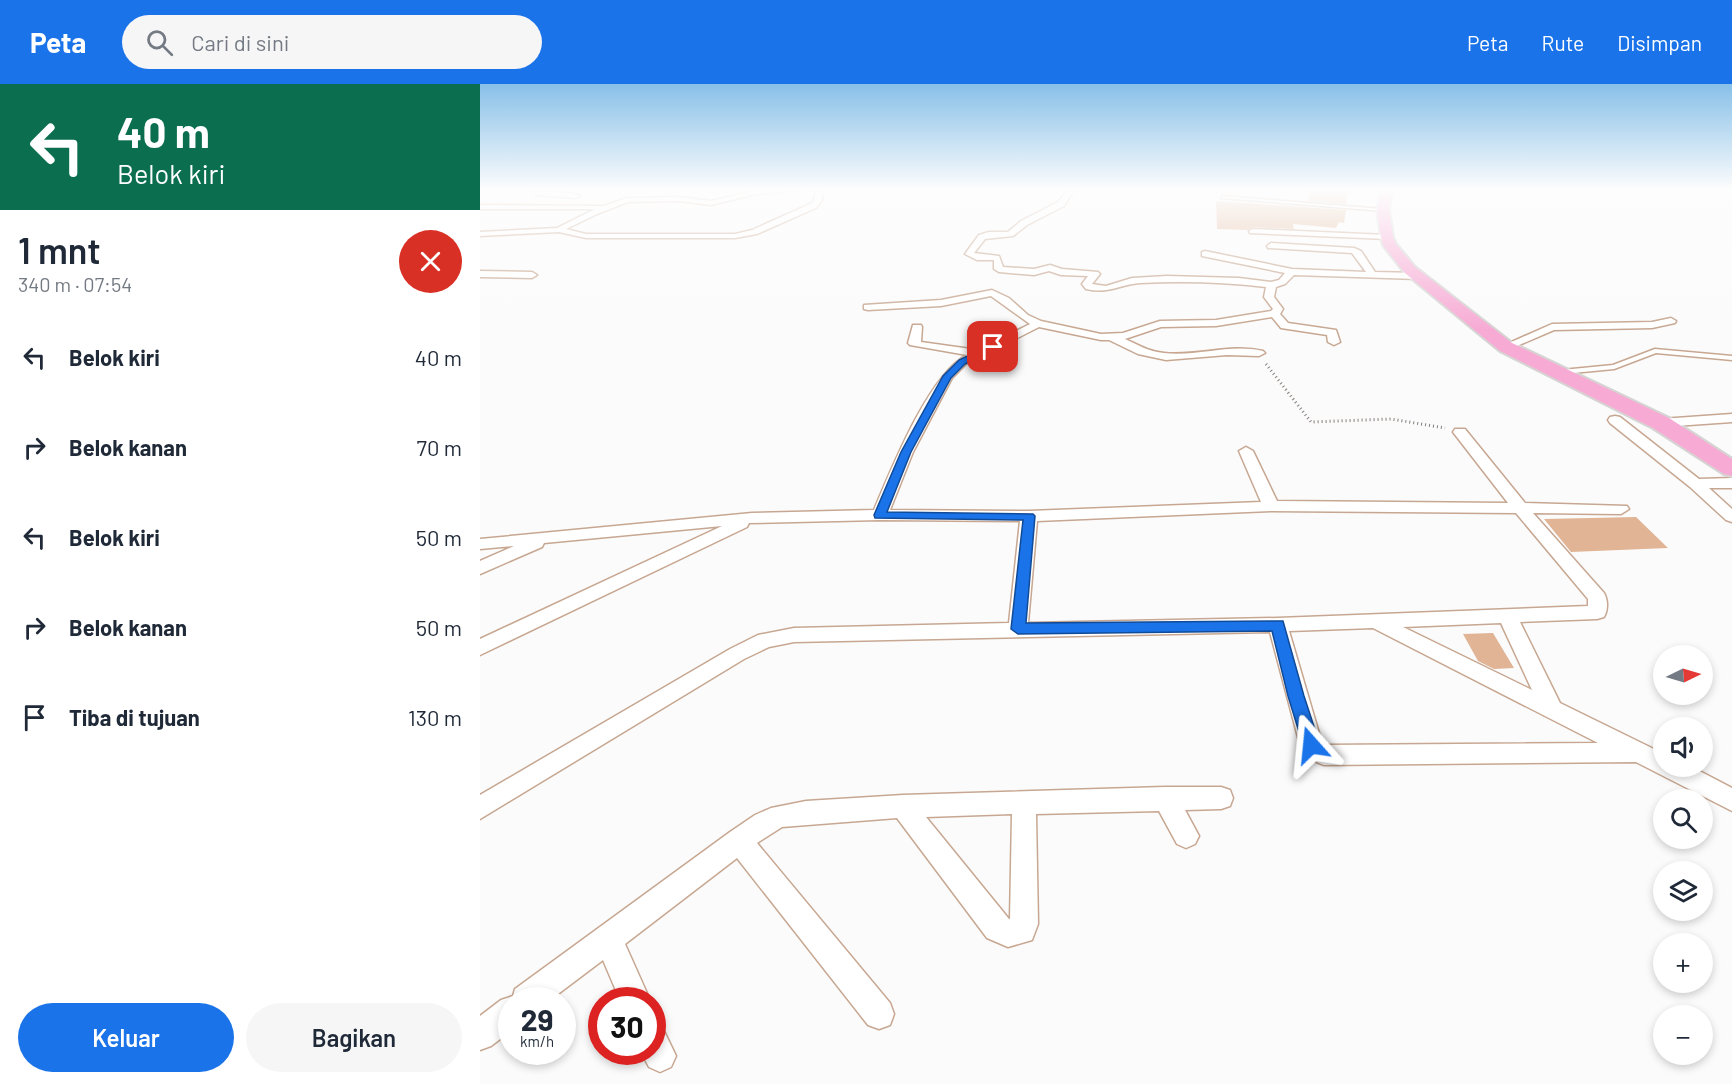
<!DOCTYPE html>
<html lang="id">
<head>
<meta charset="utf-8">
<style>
  body { margin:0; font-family:Barlow,sans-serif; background:#f6f6f7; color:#1f2937; height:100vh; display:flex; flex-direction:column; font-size:22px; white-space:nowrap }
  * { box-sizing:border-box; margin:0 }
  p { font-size:20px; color:#747a83 }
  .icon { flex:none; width:33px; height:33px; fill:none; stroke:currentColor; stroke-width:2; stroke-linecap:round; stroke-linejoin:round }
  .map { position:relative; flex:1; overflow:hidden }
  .drawer { display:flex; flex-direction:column; background:#fff; width:480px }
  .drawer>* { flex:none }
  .banner { background:#0b6e4f; color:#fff; overflow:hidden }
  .needle { width:39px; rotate:85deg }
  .tools { position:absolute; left:1173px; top:561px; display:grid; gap:12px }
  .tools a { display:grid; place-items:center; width:60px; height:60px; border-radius:50%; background:#fff; box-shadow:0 3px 9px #0003; font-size:30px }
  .speed { position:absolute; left:18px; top:903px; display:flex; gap:12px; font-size:30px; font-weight:700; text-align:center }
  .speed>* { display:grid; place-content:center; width:78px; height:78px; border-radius:50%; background:#fff; box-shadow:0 3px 9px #0003; line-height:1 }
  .speed small { font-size:15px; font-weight:400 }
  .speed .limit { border:9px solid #d22; background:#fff; color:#111 }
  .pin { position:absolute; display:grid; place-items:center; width:51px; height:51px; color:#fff; margin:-26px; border-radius:12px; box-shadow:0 3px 9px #0006 }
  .me { position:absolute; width:66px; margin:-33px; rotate:342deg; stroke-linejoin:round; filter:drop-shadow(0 0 4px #0008) }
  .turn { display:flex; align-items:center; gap:21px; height:126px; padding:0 18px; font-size:27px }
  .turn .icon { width:78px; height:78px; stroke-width:2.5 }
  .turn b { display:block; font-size:42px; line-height:51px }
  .round { display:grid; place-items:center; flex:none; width:63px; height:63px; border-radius:32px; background:#f6f6f7 }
  .headline { display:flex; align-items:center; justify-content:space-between; height:102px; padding:0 18px }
  h1 { font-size:36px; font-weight:600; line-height:45px }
  .primary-button { display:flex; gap:12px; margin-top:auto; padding:12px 18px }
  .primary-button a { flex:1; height:69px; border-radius:36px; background:#1a73e8; color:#fff; font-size:24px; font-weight:600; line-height:69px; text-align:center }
  .primary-button a+a { background:#f6f6f7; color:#1f2937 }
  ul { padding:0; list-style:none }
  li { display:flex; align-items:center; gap:18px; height:90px; padding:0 18px }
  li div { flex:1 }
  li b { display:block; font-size:22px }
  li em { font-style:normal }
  header { display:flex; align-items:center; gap:36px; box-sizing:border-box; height:84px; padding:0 30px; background:#1a73e8; color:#fff }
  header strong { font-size:28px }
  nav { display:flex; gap:33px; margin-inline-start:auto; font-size:21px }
  .search { width:420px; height:54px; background:#f6f6f7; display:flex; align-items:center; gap:15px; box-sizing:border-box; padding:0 21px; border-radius:33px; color:#747a83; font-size:22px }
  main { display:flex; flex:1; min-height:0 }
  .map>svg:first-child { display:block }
</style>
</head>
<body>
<header>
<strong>Peta</strong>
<div class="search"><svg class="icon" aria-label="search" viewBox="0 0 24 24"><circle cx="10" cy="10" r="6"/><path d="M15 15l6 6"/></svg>Cari di sini</div>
<nav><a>Peta</a><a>Rute</a><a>Disimpan</a></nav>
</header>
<main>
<section class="drawer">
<div class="banner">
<div class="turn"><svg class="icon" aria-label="left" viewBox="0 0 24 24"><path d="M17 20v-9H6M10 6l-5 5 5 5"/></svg><div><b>40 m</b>Belok kiri</div></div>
</div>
<div class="headline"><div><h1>1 mnt</h1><p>340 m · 07:54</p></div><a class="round" style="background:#d93025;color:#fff"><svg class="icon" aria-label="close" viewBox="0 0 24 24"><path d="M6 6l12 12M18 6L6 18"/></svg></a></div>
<ul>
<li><svg class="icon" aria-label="left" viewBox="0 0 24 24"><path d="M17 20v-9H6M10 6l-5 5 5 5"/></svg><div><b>Belok kiri</b></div><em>40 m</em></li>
<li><svg class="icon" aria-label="right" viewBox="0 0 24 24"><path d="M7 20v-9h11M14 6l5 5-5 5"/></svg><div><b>Belok kanan</b></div><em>70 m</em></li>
<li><svg class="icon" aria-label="left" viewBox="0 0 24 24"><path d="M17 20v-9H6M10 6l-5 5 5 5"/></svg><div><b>Belok kiri</b></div><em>50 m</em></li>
<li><svg class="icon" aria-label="right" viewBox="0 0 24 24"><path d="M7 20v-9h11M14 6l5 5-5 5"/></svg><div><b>Belok kanan</b></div><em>50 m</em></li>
<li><svg class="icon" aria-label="arrive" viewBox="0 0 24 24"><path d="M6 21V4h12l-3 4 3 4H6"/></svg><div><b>Tiba di tujuan</b></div><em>130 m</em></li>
</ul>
<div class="primary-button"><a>Keluar</a><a>Bagikan</a></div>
</section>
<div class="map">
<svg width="1252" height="1000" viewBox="0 0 1252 1000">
  <rect width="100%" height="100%" fill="#fbfbfb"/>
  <!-- building -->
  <g fill="#e0b495">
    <path d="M830 106H868L866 120 828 117Z"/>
    <path d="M736 117 866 126 864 139 859 138 856 144 813 140 814 145 773 143 767 146 737 145Z"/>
    <path d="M1156 433 1188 464 1091 468 1064 435Z"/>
    <path d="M1013 549 1034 584 1014 585 998 577 983 550Z"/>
  </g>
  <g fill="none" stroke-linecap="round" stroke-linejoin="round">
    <!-- lane casing -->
    <g stroke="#c7a791" stroke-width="3">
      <g id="lane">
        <path d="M742 112 903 125 905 126 903 127 741 114Z"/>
        <path d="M1175 265 1252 272V276L1176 269 1134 285 1082 290 1079 288 1082 286 1133 281Z"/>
      </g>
    </g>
    <!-- street casing -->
    <g stroke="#c7a791" stroke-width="3">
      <g id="street">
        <path d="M52 106 96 110 100 112 96 114 57 111Z"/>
        <path d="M276 106H319L276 110 231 121 199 117 148 118 117 130 86 145 106 150H255L272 146 330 120 334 116 336 106H342V116L336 124 277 150 255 154H106L79 148 0 152V148L77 144 115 125H0V121L124 122 147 114 199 113 231 117Z"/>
        <path d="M588 106H594L584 122 547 141 533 152 505 155 494 169 519 172 523 183 554 185 570 181 582 185 618 188 620 190 612 200 626 202 652 194 687 192 759 194 791 198 799 196 805 189 722 172V168L725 167 812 185 886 188 872 169 788 164 787 162 791 159 874 164 881 167 895 188 938 189 943 192 938 195 814 191 805 200 796 203 794 213 803 225 800 230 808 239 856 246 860 258 854 261 848 258 847 251 801 244 792 233 736 242 681 243 645 255C658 261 670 268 684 269 717 273 750 259 783 267L785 269 779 272 747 271 686 276 658 270 629 256H621L559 243 486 280 472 294 433 368 410 426 549 427 781 418 759 367 766 363 773 367 797 417 1028 419 973 348 975 345H985L1045 419 1147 422 1149 425 1141 430 1053 429 1124 509C1128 516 1128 526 1124 533L1117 535 1040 538 1080 619 1184 670V682H1210L1252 704V727L1156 678 844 681C832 677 825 673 820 661L790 548 314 558 289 563 264 575 0 735V711L250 565 278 551 314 544 529 539 540 437 400 436 269 439 267 443 0 571V555L242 442 64 459 62 463 0 490V477L34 462 0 465V455L272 429 394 426C411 386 449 290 487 271L430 261 428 259 433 241H441L442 243 441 258 498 266 550 240 511 212 461 222 388 226 384 225V221L461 216 512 206 529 214 548 231 561 237 621 250 643 249 680 237 736 236 791 227 793 225 784 213 786 203C744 198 702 197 660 199 638 201 630 210 606 205L602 200 608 192 581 191 569 187 554 191 519 188 514 185V176H497L485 170 499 151 509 148H528L541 137 578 118ZM791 427 1036 429 1108 515V522L798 534 548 539 557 437ZM1021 539 1052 606 923 543ZM893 544 1118 659 845 661 841 656 809 547Z"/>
        <path d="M773 145 907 151 911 153 907 155 770 149 769 147Z"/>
        <path d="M0 187 52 188 57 191 52 194 0 193Z"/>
        <path d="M1191 234 1196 237 1195 239 1172 244 1074 246 1030 265H1022L1020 263 1072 240 1172 238Z"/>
        <path d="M1252 330V338L1181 343 1174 339 1181 335Z"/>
        <path d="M1135 332 1140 333 1219 395 1252 394V404H1229L1252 425V438L1246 436 1210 403 1130 339 1128 336 1130 333Z"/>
        <path d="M685 703H741L750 706 753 714 750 722 741 725 705 726 719 752 715 760 706 764 697 760 679 727 556 730 558 840 552 856 528 863 507 854 417 734 302 743 277 759 410 919 414 930 410 941 399 945 388 941 257 774 145 860 170 916H140L123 876 70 916H32V946L11 962 0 966V932L21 916 33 912 35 905 250 748 275 731 291 724 326 717 423 711ZM532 730 530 835H529L446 733Z"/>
        <path d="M172 941 183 945 196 972 191 983 180 988 169 983 161 968H172Z"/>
      </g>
    </g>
    <!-- primary casing -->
    <g stroke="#d6d4d3" stroke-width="4">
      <path id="primary" d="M902 106H912L909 126 913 153 916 160 935 183 1032 259 1189 334 1252 375V392L1244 390 1173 344 1020 267 925 189 903 161 901 153 897 126Z"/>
    </g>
    <!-- path -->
    <path stroke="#847e7a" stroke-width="3" stroke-dasharray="1 3" stroke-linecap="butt" d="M786 280 831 338 911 335 965 344"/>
    <!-- lane -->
    <use href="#lane" fill="#fff" fill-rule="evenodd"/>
    <!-- street -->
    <use href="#street" fill="#fff" fill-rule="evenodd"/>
    <!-- primary -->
    <use href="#primary" fill="#f7abd4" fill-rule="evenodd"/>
  </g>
  <!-- sky -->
  <linearGradient id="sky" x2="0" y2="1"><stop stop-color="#88c0e8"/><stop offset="0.43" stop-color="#fdfdfd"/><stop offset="1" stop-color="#fdfdfd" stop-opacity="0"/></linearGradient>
  <rect width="1252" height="246" fill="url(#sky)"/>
  <!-- route -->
  <path fill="#1a73e8" stroke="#114b97" stroke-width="1.5" d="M510 261 517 263 485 280 471 294 431 368 407 428 553 430 555 432 546 539 803 537 824 612 840 661 837 666 831 668 825 666 823 661 808 612 792 547 538 550 531 545 543 436 395 434 394 431 421 368 463 292 479 276Z"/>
</svg>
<div class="tools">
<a><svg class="needle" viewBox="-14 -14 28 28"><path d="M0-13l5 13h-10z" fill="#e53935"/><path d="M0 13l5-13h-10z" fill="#747a83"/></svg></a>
<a><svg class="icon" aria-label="sound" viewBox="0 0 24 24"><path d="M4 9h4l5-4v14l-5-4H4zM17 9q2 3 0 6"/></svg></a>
<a><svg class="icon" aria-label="search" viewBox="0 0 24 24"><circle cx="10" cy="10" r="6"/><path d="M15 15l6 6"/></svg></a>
<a><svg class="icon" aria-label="layers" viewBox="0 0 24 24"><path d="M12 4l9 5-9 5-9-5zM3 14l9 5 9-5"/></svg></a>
<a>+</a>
<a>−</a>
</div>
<div class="speed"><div>29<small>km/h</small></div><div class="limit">30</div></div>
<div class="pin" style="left:513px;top:263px;background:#d93025"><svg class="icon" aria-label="arrive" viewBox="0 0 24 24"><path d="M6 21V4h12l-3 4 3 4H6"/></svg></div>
<svg class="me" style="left:831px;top:661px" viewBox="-20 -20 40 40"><path d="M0-17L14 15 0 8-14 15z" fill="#1a73e8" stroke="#fff" stroke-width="4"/></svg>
</div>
</main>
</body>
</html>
